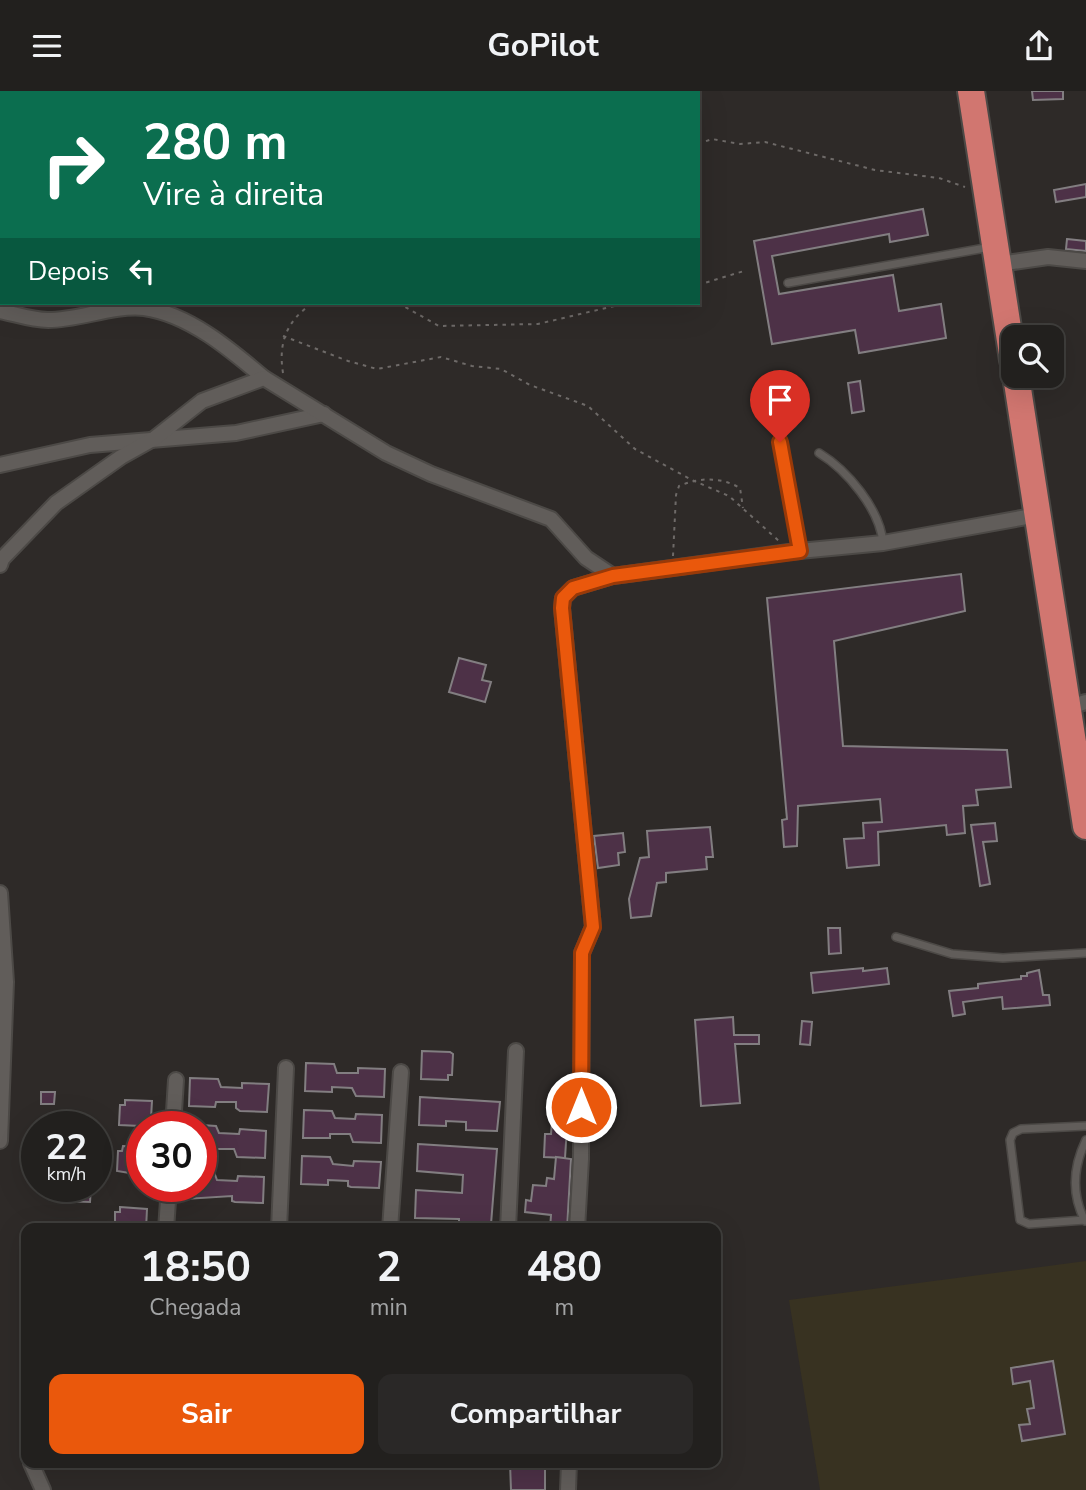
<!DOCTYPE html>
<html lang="pt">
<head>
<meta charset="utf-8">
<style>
  body { margin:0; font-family:"Nunito Sans",sans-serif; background:#2a2827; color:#f1f3f6; height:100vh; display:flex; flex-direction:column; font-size:26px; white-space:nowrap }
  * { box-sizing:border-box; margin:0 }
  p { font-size:23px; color:#a2a3a4 }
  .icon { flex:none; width:38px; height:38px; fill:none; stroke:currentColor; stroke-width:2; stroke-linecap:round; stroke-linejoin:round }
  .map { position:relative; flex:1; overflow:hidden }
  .details { position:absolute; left:21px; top:1132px; width:700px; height:245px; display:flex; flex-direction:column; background:#22201e; border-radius:14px; box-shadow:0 7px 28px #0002,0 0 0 2px #3f3e3c }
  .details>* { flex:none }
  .top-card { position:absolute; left:0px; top:0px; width:700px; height:214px; box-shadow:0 7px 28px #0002,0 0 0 2px #3f3e3c; background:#0b6e4f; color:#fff; overflow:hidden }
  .tools { position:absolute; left:1001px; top:234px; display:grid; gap:14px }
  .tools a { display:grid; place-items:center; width:63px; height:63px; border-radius:14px; background:#22201e; box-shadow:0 7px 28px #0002,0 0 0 2px #3f3e3c; font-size:35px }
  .speed { position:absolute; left:21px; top:1020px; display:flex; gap:14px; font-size:35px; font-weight:700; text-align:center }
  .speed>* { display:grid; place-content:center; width:91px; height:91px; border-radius:50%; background:#22201e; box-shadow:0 7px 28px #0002,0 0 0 2px #3f3e3c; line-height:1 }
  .speed small { font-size:18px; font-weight:400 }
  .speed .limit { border:10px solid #d22; background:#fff; color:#111 }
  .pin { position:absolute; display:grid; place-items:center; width:60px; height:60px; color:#fff; margin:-72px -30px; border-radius:50% 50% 50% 0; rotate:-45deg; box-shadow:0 0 7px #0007 }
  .pin .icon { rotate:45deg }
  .me { position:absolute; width:77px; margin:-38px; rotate:0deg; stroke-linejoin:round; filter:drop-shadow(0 0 5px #0008) }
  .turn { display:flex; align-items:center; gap:24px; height:147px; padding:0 28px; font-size:32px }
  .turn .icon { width:91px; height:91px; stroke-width:2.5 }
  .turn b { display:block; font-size:49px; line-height:60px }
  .then { display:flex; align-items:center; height:66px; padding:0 28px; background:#0003; gap:14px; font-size:26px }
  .eta { display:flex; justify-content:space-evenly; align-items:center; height:119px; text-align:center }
  .eta b { font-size:42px; font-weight:700; line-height:49px }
  .action { display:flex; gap:14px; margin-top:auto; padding:14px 28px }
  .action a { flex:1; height:80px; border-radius:14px; background:#ea580c; color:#fff; font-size:28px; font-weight:700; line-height:80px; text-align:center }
  .action a+a { background:#2a2827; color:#f1f3f6 }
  header { display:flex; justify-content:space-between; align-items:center; height:91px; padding:0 28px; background:#22201e; font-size:32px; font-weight:700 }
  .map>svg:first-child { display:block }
</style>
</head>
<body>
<header><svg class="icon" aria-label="menu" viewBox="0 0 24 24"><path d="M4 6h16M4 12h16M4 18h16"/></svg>GoPilot<svg class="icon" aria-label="share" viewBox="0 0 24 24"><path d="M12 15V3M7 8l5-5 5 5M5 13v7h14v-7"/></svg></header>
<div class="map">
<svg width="1086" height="1399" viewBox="0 0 1086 1399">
  <rect width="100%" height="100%" fill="#2e2a28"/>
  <!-- industrial -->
  <path fill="#383221" d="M1086 1170V1399H820L789 1209Z"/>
  <!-- building -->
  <g fill="#4d3147" stroke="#827e81" stroke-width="2">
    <path d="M1032 0H1063V8L1033 9Z"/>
    <path d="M1086 93V106L1056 111 1054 99Z"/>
    <path d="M923 118 928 144 890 151 889 143 772 165 779 203 893 184 899 220 941 213 946 247 859 262 855 239 772 253 754 150Z"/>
    <path d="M1067 148 1086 150V160L1066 158Z"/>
    <path d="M860 290 864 320 852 322 848 292Z"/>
    <path d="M961 483 965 520 834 550 843 655 1007 659 1011 696 976 699 978 714 963 715 965 742 947 744 946 734 878 741 879 774 847 777 844 748 864 747 863 732 882 731 880 708 798 715 797 755 784 756 782 729 787 728 767 507Z"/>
    <path d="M459 567 486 574 482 589 491 591 485 611 449 601Z"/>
    <path d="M995 732 997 750 983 751 990 793 980 795 971 734Z"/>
    <path d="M710 736 713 766H706L707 778 666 782V791L657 792 651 825 631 827 629 808 640 767 649 766 647 740Z"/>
    <path d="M623 742 625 761 618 762 619 774 598 777 594 745Z"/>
    <path d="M828 837H840L841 862 829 863Z"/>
    <path d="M863 877V880L887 877 889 893 813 902 811 882Z"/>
    <path d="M1039 879 1043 904H1049L1050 914 1003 918 1002 906 993 907 963 911 965 923 953 925 949 900 978 897V893L1021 888V885H1027V882Z"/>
    <path d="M733 926 734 944H759V953H735L740 1012 701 1015 695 929Z"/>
    <path d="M802 930 812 931 810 954 800 953Z"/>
    <path d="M422 960 450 961 453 963 452 984H448V989L421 988Z"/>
    <path d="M306 972 334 973 337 982H358V977L385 978 384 1006 356 1005 352 997 332 996V1001L305 1000Z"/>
    <path d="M190 987 218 988 221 996 242 997V992L269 993 267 1021 240 1020 236 1017V1011H216L215 1016 189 1015Z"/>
    <path d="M41 1001H55L54 1013H41Z"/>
    <path d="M420 1006 500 1011 497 1040 466 1039V1031L446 1030V1035L419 1034Z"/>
    <path d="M125 1009 152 1010 151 1027 164 1028 163 1036 119 1034 120 1014H125Z"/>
    <path d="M304 1019 332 1020 335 1027 355 1028 356 1023 382 1024 381 1052 353 1051 350 1043H330V1047H303Z"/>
    <path d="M553 1019 568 1020 565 1067 544 1066 545 1043H551Z"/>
    <path d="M201 1034 216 1035 219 1042 239 1043 240 1038 266 1040 265 1067 237 1066 234 1058H214V1063L201 1062Z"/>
    <path d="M418 1053 497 1058 491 1133 459 1131V1128L415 1127 416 1099 462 1102 463 1084 417 1080Z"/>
    <path d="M123 1055 142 1056V1084L117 1080 118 1060H122Z"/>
    <path d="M302 1065 330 1066 333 1073 353 1075 354 1070 381 1071 379 1097 351 1096 348 1095V1090L328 1089V1094L301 1093Z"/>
    <path d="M556 1066 571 1068 567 1138H550L551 1124 525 1121 526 1109 531 1110 533 1094 546 1095 547 1087 554 1088Z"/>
    <path d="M201 1081H214L217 1089 237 1090 238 1085 264 1086 263 1112 235 1111 232 1110V1105L185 1108V1097L201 1096Z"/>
    <path d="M59 1096H91L90 1111 62 1110 59 1107Z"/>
    <path d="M120 1116 147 1118 146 1138H115V1121H120Z"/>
    <path d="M1053 1270 1065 1343 1022 1350 1019 1334 1030 1333 1027 1318 1034 1317 1030 1290 1013 1293 1011 1277Z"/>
    <path d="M510 1372H545V1399H511Z"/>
  </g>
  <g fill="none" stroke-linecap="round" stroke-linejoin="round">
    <!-- lane casing -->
    <g stroke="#4c4946" stroke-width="10">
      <g id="lane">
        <path d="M788 192 991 156"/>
        <path d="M793 332 783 340 780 351 799 459"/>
        <path d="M819 362C847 379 880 418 883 452"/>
        <path d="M896 846 952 863 1003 867 1086 862"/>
        <path d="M1085 1129 1029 1133 1020 1129 1010 1049 1013 1042 1021 1038 1086 1035"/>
        <path d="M1085 1130C1071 1103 1073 1076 1086 1049"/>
      </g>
    </g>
    <!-- street casing -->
    <g stroke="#4c4946" stroke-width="18">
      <g id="street">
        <path d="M999 173 1048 166 1086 170"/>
        <path d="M0 220C15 223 32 229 48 229 80 229 112 214 144 217 189 223 231 259 264 287"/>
        <path d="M0 374 90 354 236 342 324 323"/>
        <path d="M0 474 2 468 56 412 121 366 155 347 202 310 264 287 386 362 431 383 551 428 586 467 613 485"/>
        <path d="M1069 616 1086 611"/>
        <path d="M0 802 6 891 0 1050"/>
        <path d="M173 1036 176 989"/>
        <path d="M166 1138 169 1096"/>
        <path d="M279 1138 286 977"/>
        <path d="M390 1138 401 981"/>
        <path d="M508 1138 516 960"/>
        <path d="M577 1138 581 1068 582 862 593 836 562 517 563 507 573 497 613 485 789 461 883 452 1038 424"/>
        <path d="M31 1372 43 1399"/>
        <path d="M568 1399 569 1372"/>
      </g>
    </g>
    <!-- highway casing -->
    <g stroke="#4c4946" stroke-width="30">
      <g id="highway">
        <path d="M971 0 1013 269"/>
        <path d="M1016 285 1086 735"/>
      </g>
    </g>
    <!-- path -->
    <g stroke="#6e6a68" stroke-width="2" stroke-dasharray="3.5 5" stroke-linecap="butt">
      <path d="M253 0 255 2"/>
      <path d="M260 0 264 2"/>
      <path d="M12 2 15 0"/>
      <path d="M326 2 337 0"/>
      <path d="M398 2 399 0"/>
      <path d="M0 3H2"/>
      <path d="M698 53 712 48 740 53 765 51 875 79 939 87 965 96"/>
      <path d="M698 194 744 180"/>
      <path d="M398 212 439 235 538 233 627 212"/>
      <path d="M283 245 348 270 377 278 441 266 472 275 501 278 530 294 588 315 635 358 692 389 729 405 779 450"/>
      <path d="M283 282C278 251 287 229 313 212"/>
      <path d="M673 465 676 404 679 395C700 386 721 386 740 397L743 417"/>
    </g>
    <!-- lane -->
    <use href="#lane" stroke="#615d5a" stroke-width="7"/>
    <!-- street -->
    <use href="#street" stroke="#615d5a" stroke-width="14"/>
    <!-- highway -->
    <use href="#highway" stroke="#d17670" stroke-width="26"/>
  </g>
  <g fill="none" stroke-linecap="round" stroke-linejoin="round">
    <!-- route casing -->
    <g stroke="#983908" stroke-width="18">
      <path id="route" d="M581 1016 582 862 593 836 562 517 563 507 573 497 613 485 800 460 780 351"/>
    </g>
    <!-- route -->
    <use href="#route" stroke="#ea580c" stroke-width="12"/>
  </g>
</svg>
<div class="tools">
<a><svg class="icon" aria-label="search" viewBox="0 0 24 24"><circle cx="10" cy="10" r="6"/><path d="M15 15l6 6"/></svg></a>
</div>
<div class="speed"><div>22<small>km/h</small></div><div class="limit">30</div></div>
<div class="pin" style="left:780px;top:351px;background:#d93025"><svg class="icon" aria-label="arrive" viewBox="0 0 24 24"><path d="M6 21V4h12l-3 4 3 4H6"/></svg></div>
<svg class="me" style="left:581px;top:1016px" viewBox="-20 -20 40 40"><circle r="17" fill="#ea580c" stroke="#fff" stroke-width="3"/><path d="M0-11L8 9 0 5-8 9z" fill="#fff"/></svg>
<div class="top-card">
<div class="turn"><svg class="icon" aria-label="right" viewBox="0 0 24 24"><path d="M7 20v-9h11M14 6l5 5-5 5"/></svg><div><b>280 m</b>Vire à direita</div></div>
<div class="then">Depois<svg class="icon" aria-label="left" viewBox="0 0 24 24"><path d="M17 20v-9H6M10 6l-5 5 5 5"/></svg></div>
</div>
<section class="details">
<div class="eta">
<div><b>18:50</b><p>Chegada</p></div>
<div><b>2</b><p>min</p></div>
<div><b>480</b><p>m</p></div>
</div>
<div class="action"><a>Sair</a><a>Compartilhar</a></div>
</section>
</div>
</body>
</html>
